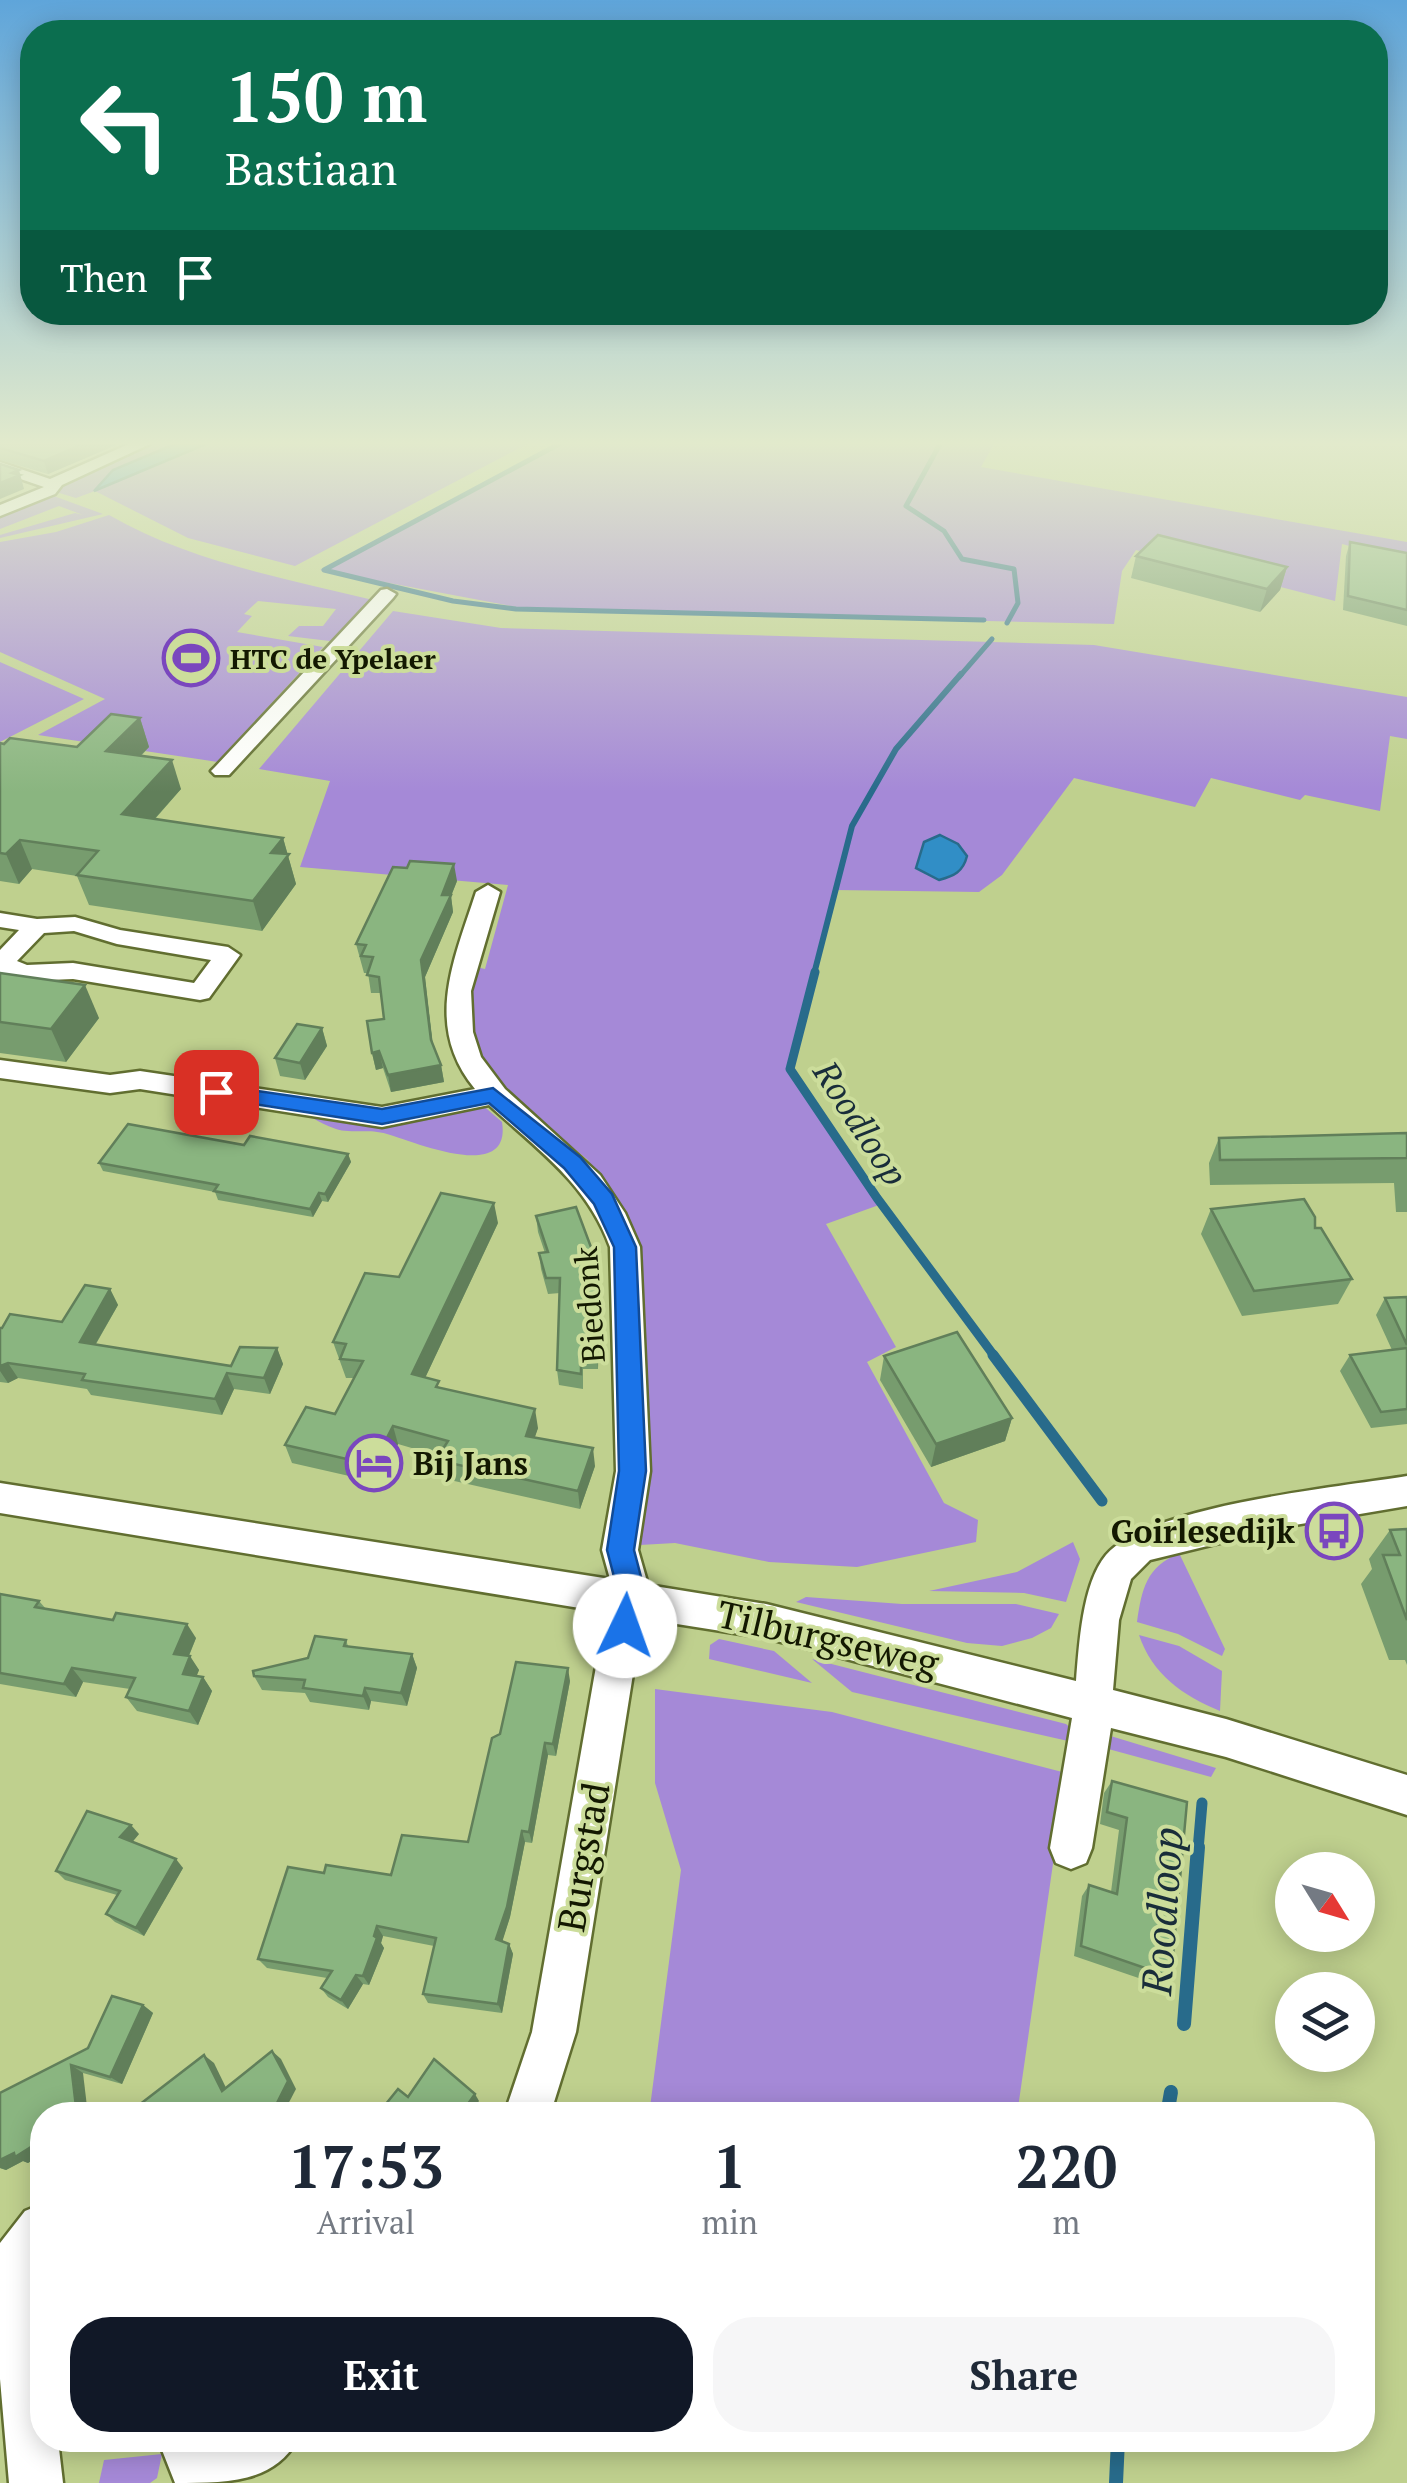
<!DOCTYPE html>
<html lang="en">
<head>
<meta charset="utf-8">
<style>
  body { margin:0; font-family:"PT Serif",serif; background:#f6f6f7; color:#1f2937; height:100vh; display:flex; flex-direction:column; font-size:38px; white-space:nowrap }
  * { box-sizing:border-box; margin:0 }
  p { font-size:32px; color:#747a83 }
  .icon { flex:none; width:55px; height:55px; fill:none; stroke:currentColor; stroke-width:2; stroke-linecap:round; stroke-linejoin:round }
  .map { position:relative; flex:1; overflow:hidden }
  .details { position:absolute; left:30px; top:2102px; width:1345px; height:350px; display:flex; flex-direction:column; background:#fff; border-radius:40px; box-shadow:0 5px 25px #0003 }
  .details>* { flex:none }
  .banner { position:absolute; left:20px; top:20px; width:1368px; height:305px; border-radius:40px; box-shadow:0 5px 25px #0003; background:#0b6e4f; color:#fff; overflow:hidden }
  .needle { width:65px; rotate:127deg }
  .fabs { position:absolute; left:1275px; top:1852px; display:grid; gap:20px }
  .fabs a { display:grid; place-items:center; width:100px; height:100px; border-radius:50%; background:#fff; box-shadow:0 5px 25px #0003; font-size:50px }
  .pin { position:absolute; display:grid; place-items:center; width:85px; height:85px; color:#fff; margin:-42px; border-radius:20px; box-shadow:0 5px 15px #0006 }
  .me { position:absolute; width:110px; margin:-55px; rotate:3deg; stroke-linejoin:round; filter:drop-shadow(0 0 8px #0008) }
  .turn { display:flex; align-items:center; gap:35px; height:210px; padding:0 40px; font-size:45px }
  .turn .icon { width:130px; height:130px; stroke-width:2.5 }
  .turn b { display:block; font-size:70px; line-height:85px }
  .then { display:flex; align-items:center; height:95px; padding:0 40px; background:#0003; gap:20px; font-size:38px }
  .eta { display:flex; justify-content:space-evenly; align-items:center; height:170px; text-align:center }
  .eta b { font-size:60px; font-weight:800; line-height:70px }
  .cta { display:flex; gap:20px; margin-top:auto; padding:20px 40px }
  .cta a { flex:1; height:115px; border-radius:40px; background:#111827; color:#fff; font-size:40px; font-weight:800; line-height:115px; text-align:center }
  .cta a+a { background:#f6f6f7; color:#1f2937 }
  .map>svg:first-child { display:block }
</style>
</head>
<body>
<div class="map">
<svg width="1407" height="2483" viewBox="0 0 1407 2483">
  <rect width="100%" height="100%" fill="#bfd08e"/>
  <!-- green -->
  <g fill="#a589d7">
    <path d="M151 444H175L113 470 97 490 206 444H527L295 566 188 538 95 491 76 498 56 492 62 483Z"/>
    <path d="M557 444H994L981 467 1407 542V561L1342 544 1335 601 1136 550 1122 571 1114 624 532 610 320 570Z"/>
    <path d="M51 495 103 514 0 538V535L75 513 83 515 59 506 0 529V515Z"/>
    <path d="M109 515C191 562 283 578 373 600L338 642 288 636 299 626H323L336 609 258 601 244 614 252 616 237 632 323 647 218 762 38 735 105 699 0 652V542L56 532Z"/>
    <path d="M393 611 501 628 1094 645 1407 697V739L1390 736 1380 811 1305 795 1300 800 1211 778 1195 807 1074 778 1002 875 979 892 835 890 787 1069 879 1205 826 1224 896 1347 867 1362 944 1503 978 1520 976 1542 857 1567 769 1562 675 1543 640 1545 636 1528 618 1205 588 1160 498 1086 475 1048 466 1009 472 966 485 969 508 885 300 867 330 781 259 769Z"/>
    <path d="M0 662 84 699 0 742Z"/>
    <path d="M465 1090 502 1122C512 1184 415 1142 387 1134 373 1130 363 1132 348 1131 332 1131 312 1117 298 1110L309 1094 383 1106Z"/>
    <path d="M1073 1542 1080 1559 1066 1602 1024 1593 929 1591 1017 1572Z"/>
    <path d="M1179 1553 1225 1649 1222 1656 1178 1634 1137 1622C1142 1588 1146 1568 1179 1553Z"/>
    <path d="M806 1597 902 1604H1016L1059 1614 1051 1628 1032 1638 1002 1646 967 1643 796 1602Z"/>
    <path d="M1139 1635 1179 1646 1222 1671 1220 1711C1183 1696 1152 1674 1139 1635Z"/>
    <path d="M719 1639 774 1651 812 1683 709 1659 710 1645Z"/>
    <path d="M812 1659 1066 1724 1075 1732 1077 1743 852 1692Z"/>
    <path d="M655 1689 832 1712 1066 1773 1017 2115H649L681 1870 655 1783Z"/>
    <path d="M1104 1734 1216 1768 1211 1777 1101 1747Z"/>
    <path d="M162 2454 157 2478 150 2483H99L104 2460Z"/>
  </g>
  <!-- water -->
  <g fill="#318ec6" stroke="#286b8b" stroke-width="2.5">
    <path d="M175 444H206L94 491 113 470Z"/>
    <path d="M940 835 958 844 967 856C963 872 954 876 939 880L916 868 924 842Z"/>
  </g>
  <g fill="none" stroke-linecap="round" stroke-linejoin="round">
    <!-- stream-far4 -->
    <g stroke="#286b8b" stroke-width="5">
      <path d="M559 444 324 570 453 601 516 609 984 620"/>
      <path d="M940 444 906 506 944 531 962 559 1014 569 1018 603 1007 623"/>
      <path d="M959 677 992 639"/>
    </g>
    <!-- stream-far3 -->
    <path stroke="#286b8b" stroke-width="6" d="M814 974 852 826 896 749 961 674"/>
    <!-- stream-far2 -->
    <path stroke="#286b8b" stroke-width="9" d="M815 972 790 1069 877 1198 995 1357"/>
    <!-- stream-far1 -->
    <g stroke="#286b8b" stroke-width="11">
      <path d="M993 1355 1102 1501"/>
      <path d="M1198 1850 1202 1803"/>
    </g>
    <!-- stream -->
    <g stroke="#286b8b" stroke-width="14">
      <path d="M1184 2024 1198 1847"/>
      <path d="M1167 2115 1171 2092"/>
      <path d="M1116 2483 1118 2440"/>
    </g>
    <!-- minor casing -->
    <g stroke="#616e30" stroke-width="5">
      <g id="minor">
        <path d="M129 444H150L62 485 55 494 0 516V505L44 487 0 472V462L50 479Z"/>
        <path d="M387 589 396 594 393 598 229 775H215L211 771 215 767 381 590Z"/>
        <path d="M488 885 500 892 471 991 473 1032 481 1057 505 1089 600 1175 625 1213 640 1247 650 1471 638 1550 648 1585 766 1604 1076 1681C1079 1645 1082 1584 1106 1555 1148 1506 1339 1487 1407 1476V1506L1289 1526 1150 1560 1131 1579 1119 1620 1113 1690 1226 1719 1407 1775V1815L1226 1757 1111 1728 1092 1848 1086 1863 1071 1869 1056 1863 1050 1848 1072 1718 766 1638 645 1619 636 1655 576 2032 550 2115H504L532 2032 598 1655 610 1613 0 1513V1483L610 1579 602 1550 616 1471 610 1247C587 1183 537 1149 489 1105L382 1127 140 1089 110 1093 0 1078V1060L110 1075 140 1071 382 1107 475 1089C423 1026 454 960 476 892Z"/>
        <path d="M0 913 37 919 75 917 120 930 228 947 240 955 209 998 200 1000 73 979 25 981 0 972V950L19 930 0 927ZM74 931 117 944 211 960 194 983 73 963 27 965 17 961 44 933Z"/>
        <path d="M42 2204V2440H58L63 2483H9L0 2379V2243L25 2211Z"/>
        <path d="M158 2440H210L215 2452 230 2440H297C274 2483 226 2483 175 2483Z"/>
      </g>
    </g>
    <!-- minor -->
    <use href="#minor" fill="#fff" fill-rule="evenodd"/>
  </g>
  <!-- wall -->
  <g fill="#779c6e">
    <path d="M0 444H116V445L48 474 0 460Z"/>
    <path d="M1350 542 1407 553V626L1343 610 1346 556Z"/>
    <path d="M1136 556 1287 567 1280 590 1260 612 1131 578Z"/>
    <path d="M140 718 149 747 141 756 181 789 155 819 283 838 296 884 262 931 89 905 77 876 32 869 19 884 0 881V743L77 747Z"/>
    <path d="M457 881 451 896 453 912 425 977 433 1045 441 1065 444 1082 391 1092 383 1068 376 1070 372 1053 384 1019 381 993H371L368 973H364L356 944Z"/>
    <path d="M0 973 99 1018 66 1062 0 1053Z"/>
    <path d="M322 1028 327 1046 305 1080 280 1076 275 1058Z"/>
    <path d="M1407 1133V1212H1396L1394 1183 1210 1185 1209 1163 1219 1138Z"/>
    <path d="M244 1145 348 1154 351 1162 328 1202 322 1201 313 1217 218 1200 215 1192 103 1171 99 1163Z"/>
    <path d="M1211 1209 1315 1228 1352 1279 1338 1304 1242 1316 1201 1234Z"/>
    <path d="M536 1216 599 1282 598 1369H583V1389L559 1385 557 1370 560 1293 548 1294 541 1269 539 1253H545L538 1232Z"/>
    <path d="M498 1223 425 1378 441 1388 538 1428 534 1438 595 1466 580 1509 441 1478 436 1460 439 1456 398 1444 380 1483 292 1463 285 1445 335 1414 354 1378H346L333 1342 399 1277Z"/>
    <path d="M110 1289 118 1305 96 1344 231 1366 277 1348 283 1364 270 1394 234 1389 222 1415 91 1395 87 1389 18 1378 8 1383 0 1382V1328L62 1322Z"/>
    <path d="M1407 1297V1424L1371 1428 1340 1371 1350 1355 1392 1350 1376 1315 1385 1298Z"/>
    <path d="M884 1356 1012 1418 1005 1441 931 1467 880 1380Z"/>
    <path d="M1407 1529V1665L1405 1660H1389L1361 1584 1372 1569 1369 1559 1390 1530Z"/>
    <path d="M0 1594 39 1601 46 1609 196 1638 189 1656 199 1670 196 1676 203 1677 212 1691 198 1725 137 1711 126 1697 130 1689 83 1682 76 1697 0 1684Z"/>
    <path d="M346 1640 348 1646 412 1654 417 1668 407 1706 371 1701 369 1710 310 1702 305 1693 262 1690 254 1676 308 1658Z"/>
    <path d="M570 1681 556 1756 548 1755 532 1843 525 1842 510 1917 502 1941 509 1944 513 1954 502 2013 428 2003 423 1994 434 1946 383 1936 381 1943 384 1948 369 1985 363 1984 348 2009 328 1997 321 1988 327 1978 267 1968 258 1959 324 1873 391 1875 468 1842 500 1734Z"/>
    <path d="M1112 1781 1187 1802 1171 1977 1162 1986 1074 1956 1082 1896 1089 1885 1111 1892 1119 1830 1100 1824 1104 1793Z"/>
    <path d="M139 1834 132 1842 183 1868 144 1936 115 1922 106 1914 117 1895 65 1880 56 1871Z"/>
    <path d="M143 2005 153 2013 122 2084 83 2073 42 2115V2154L28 2163 23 2161 6 2170 0 2168V2093L88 2048Z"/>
  </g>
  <!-- shaded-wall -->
  <g fill="#617f5a">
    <path d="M83 444 116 445 48 474 44 461Z"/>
    <path d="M19 470 24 489 0 499V483L12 473Z"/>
    <path d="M1287 567 1280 590 1260 612 1267 589Z"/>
    <path d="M140 718 149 747 116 780 106 751Z"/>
    <path d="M172 760 181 789 133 843 122 814Z"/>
    <path d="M283 838 296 884 262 931 253 901 271 853Z"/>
    <path d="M20 840 32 869 19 884 6 854Z"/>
    <path d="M454 864 457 881 451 896 453 912 425 977 434 1058 421 960 442 895Z"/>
    <path d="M85 985 99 1018 66 1062 51 1029Z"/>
    <path d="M322 1028 327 1046 305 1080 300 1063Z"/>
    <path d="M379 1051 383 1068 376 1070 372 1053Z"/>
    <path d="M441 1065 444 1082 391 1092 388 1075Z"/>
    <path d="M348 1154 351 1162 328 1202 325 1194Z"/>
    <path d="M319 1193 322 1201 313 1217 310 1209Z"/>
    <path d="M494 1203 498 1223 418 1393 412 1374Z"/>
    <path d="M598 1266 599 1282 598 1369 597 1353Z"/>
    <path d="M110 1289 118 1305 88 1357 80 1342Z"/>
    <path d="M277 1348 283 1364 270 1394 264 1378Z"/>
    <path d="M8 1363 18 1378 8 1383 0 1371V1366Z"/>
    <path d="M227 1373 234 1389 222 1415 215 1399Z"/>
    <path d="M535 1409 538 1428 529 1455 526 1436Z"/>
    <path d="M1012 1418 1005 1441 931 1467 936 1444Z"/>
    <path d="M393 1426 398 1444 380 1483 373 1465Z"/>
    <path d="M593 1448 595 1466 580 1509 578 1491Z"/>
    <path d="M187 1624 196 1638 184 1667 174 1654Z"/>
    <path d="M412 1654 417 1668 407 1706 401 1693Z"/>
    <path d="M190 1656 199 1670 192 1688 183 1674Z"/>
    <path d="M72 1668 83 1682 76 1697 64 1684Z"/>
    <path d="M568 1668 570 1681 556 1756 553 1744Z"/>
    <path d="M203 1677 212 1691 198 1725 189 1711Z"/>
    <path d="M365 1688 371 1701 369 1710 363 1696Z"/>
    <path d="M545 1743 548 1755 532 1843 529 1832Z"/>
    <path d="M131 1825 139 1834 129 1846 120 1837Z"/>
    <path d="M522 1831 525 1842 510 1917 500 1949 496 1939Z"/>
    <path d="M176 1859 183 1868 144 1936 136 1928Z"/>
    <path d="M377 1926 383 1936 381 1943 384 1948 369 1985 363 1976Z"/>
    <path d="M509 1944 513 1954 502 2013 498 2004Z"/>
    <path d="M356 1975 363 1984 348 2009 341 2000Z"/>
    <path d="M143 2005 153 2013 122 2084 110 2077Z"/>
    <path d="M272 2051 281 2059 296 2089 285 2110 279 2115H261Z"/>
    <path d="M204 2055 214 2063 231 2098 222 2091Z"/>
    <path d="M71 2065 83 2073 88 2115H77Z"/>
    <path d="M475 2094 479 2101 469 2115H460Z"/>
    <path d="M42 2140V2154L28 2163 23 2161 6 2170 0 2168V2160Z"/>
  </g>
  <!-- building -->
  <g fill="#8ab580" stroke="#617f5a" stroke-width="2.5">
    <path d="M0 444H83L44 461 0 448Z"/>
    <path d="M0 464 19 470 12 473 20 475 0 483Z"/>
    <path d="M1158 535 1287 567 1267 589 1136 556Z"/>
    <path d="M1350 542 1407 553V610L1348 596Z"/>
    <path d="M111 714 140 718 106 751 172 760 122 814 283 838 271 853 289 854 253 901 77 875 98 851 20 840 6 854 0 853V743L4 744 10 738 77 747Z"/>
    <path d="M410 861 454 864 442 895H451L421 960 431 1040 441 1065 388 1075 379 1051 372 1053 367 1021 384 1019 379 977 367 975 373 957 361 956 366 945 356 944 393 867 407 868Z"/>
    <path d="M0 973 85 985 51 1029 0 1022Z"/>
    <path d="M297 1024 322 1028 300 1063 275 1058Z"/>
    <path d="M128 1124 244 1145 250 1136 348 1154 325 1194 319 1193 310 1209 214 1191 218 1185 99 1163Z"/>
    <path d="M1407 1133V1158L1220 1160 1219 1138Z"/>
    <path d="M441 1193 494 1203 412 1374 439 1381 436 1387 535 1409 526 1436 593 1448 578 1491 436 1460 448 1441 393 1426 373 1465 285 1445 306 1407 335 1414 363 1361 340 1359 346 1344 333 1342 365 1273 399 1277Z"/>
    <path d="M1304 1199 1315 1217V1228H1321L1352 1279 1254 1291 1211 1209Z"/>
    <path d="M576 1207 598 1266 597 1353 581 1354V1374L557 1370 560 1278H546L539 1253 548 1252 536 1216Z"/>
    <path d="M85 1285 110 1289 80 1342 231 1366 240 1347 277 1348 264 1378 227 1373 215 1399 82 1380 85 1374 8 1363 0 1366V1328H2L10 1314 62 1322Z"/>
    <path d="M1407 1297V1345L1385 1298Z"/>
    <path d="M957 1332 1012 1418 936 1444 884 1356Z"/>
    <path d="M1407 1348V1409L1381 1412 1350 1355Z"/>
    <path d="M1407 1529V1620L1383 1555H1400L1390 1530Z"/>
    <path d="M0 1594 39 1601 35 1607 113 1620 116 1613 187 1624 174 1654 190 1656 183 1674 203 1677 189 1711 126 1697 135 1678 72 1668 64 1684 0 1673Z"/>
    <path d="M315 1636 346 1640 344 1646 412 1654 401 1693 365 1688 363 1696 303 1688 305 1680 254 1676 253 1671 308 1658Z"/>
    <path d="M516 1662 568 1668 553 1744 545 1743 529 1832 522 1831 507 1907 496 1939 509 1944 498 2004 423 1994 436 1938 377 1926 374 1936 377 1938 363 1976 356 1975 341 2000 321 1988 332 1971 258 1959 288 1867 324 1873 326 1865 391 1875 402 1835 468 1842 492 1738 500 1734Z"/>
    <path d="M1112 1781 1187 1802 1171 1977 1081 1946 1089 1885 1117 1894 1127 1818 1107 1812Z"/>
    <path d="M87 1811 131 1825 120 1837 176 1859 136 1928 106 1914 120 1891 56 1871Z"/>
    <path d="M112 1996 143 2005 110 2077 71 2065 77 2115H42V2140L15 2157 14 2153 0 2160V2093L88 2048Z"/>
    <path d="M272 2051 288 2081 277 2103 261 2115H126L204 2055 222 2091Z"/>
    <path d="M434 2059 475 2094 460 2115H377L398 2089 408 2097Z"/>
  </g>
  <!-- sky -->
  <linearGradient id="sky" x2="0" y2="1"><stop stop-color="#5fa5da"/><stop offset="0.56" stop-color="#e2eacc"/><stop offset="1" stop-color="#e2eacc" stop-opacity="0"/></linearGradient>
  <rect width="1407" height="792" fill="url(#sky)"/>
  <!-- route -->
  <path fill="#1a73e8" stroke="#114b97" stroke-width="2.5" d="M216 1085 382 1109 493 1088 580 1157 612 1194 636 1247 646 1471 634 1550 646 1596 635 1635 625 1639 615 1635 611 1626 619 1596 607 1550 619 1471 614 1247 594 1204 564 1168 489 1103 382 1124 209 1097 206 1092Z"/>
  <!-- icons -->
  <defs>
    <g id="stadium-ring" transform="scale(2.875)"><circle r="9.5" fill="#ccdd9b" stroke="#7a47be" stroke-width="1.5"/><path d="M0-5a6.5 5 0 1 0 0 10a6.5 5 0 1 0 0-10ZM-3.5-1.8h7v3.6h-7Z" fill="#7a47be"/></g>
    <g id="hotel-ring" transform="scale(2.875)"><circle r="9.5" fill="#ccdd9b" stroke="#7a47be" stroke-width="1.5"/><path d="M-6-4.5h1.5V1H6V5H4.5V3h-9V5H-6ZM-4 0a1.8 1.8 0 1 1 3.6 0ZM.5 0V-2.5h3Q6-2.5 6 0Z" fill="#7a47be"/></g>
    <g id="bus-ring" transform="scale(2.875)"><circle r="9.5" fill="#ccdd9b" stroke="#7a47be" stroke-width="1.5"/><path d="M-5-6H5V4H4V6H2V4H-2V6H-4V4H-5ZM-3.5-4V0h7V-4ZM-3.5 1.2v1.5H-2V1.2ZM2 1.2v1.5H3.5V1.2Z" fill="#7a47be"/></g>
  </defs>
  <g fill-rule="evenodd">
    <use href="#stadium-ring" x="191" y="658"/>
    <use href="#hotel-ring" x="374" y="1463"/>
    <use href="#bus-ring" x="1334" y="1531"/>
  </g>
  <g text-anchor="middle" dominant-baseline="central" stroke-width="8" stroke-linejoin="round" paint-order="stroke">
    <!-- far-poi labels -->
    <g font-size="28" font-weight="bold" fill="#131801" stroke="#ccdd9b" text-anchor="start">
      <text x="230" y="658">HTC de Ypelaer</text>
    </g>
    <!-- street labels -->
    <g font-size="32" fill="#131801" stroke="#ccdd9b">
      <text transform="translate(589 1305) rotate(-94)">Biedonk</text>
    </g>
    <!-- poi labels -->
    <g font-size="32" font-weight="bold" fill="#131801" stroke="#ccdd9b" text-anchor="start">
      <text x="413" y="1463">Bij Jans</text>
      <text x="1295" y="1531" text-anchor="end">Goirlesedijk</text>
    </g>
    <!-- water labels -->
    <g font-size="35" font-style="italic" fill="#192d3a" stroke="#ccdd9b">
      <text transform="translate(861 1123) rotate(57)">Roodloop</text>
    </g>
    <!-- near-street labels -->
    <g font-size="38" fill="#131801" stroke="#ccdd9b">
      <text transform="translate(828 1638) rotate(13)">Tilburgseweg</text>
      <text transform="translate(583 1857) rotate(-80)">Burgstad</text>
    </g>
    <!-- near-water labels -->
    <g font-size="42" font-style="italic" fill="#192d3a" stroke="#ccdd9b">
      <text transform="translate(1161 1911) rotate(-86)">Roodloop</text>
    </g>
  </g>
</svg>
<div class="fabs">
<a><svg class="needle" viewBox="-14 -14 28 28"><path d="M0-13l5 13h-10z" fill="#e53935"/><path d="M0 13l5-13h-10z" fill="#747a83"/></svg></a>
<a><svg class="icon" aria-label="layers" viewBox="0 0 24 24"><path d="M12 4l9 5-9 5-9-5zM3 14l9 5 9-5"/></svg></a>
</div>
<div class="pin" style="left:216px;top:1092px;background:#d93025"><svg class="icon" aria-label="arrive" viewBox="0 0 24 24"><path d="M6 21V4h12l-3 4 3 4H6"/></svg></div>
<svg class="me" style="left:625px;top:1626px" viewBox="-20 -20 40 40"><circle r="19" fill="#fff"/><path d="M0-13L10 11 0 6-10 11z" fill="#1a73e8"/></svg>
<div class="banner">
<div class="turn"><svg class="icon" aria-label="left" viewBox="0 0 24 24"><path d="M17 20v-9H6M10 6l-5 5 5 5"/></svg><div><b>150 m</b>Bastiaan</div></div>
<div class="then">Then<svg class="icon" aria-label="arrive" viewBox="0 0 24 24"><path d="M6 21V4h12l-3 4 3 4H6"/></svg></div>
</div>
<section class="details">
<div class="eta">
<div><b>17:53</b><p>Arrival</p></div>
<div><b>1</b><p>min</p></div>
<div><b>220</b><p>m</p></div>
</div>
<div class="cta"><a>Exit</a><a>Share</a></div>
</section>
</div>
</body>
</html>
